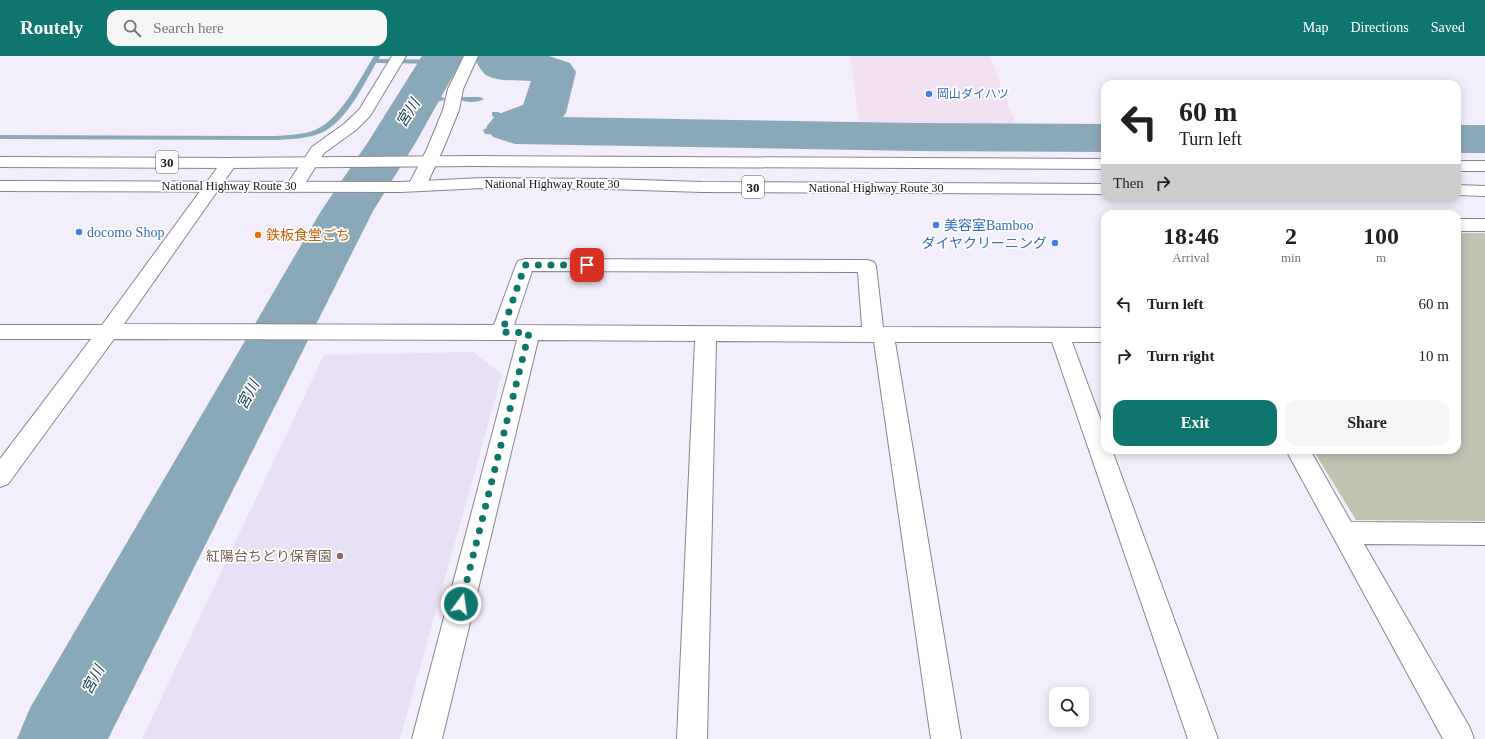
<!DOCTYPE html>
<html lang="en">
<head>
<meta charset="utf-8">
<style>
  body { margin:0; font-family:"Times New Roman","Noto Sans JP",serif; background:#f6f6f6; color:#202124; height:100vh; display:flex; flex-direction:column; font-size:15px; white-space:nowrap }
  * { box-sizing:border-box; margin:0 }
  p { font-size:13px; color:#757577 }
  .icon { flex:none; width:22px; height:22px; fill:none; stroke:currentColor; stroke-width:2; stroke-linecap:round; stroke-linejoin:round }
  .map { position:relative; flex:1; overflow:hidden }
  .details { position:absolute; left:1101px; top:154px; width:360px; height:244px; display:flex; flex-direction:column; background:#fff; border-radius:12px; box-shadow:0 2px 10px #0003 }
  .details>* { flex:none }
  .top-card { position:absolute; left:1101px; top:24px; width:360px; height:122px; border-radius:12px; box-shadow:0 2px 10px #0003; background:#fff; color:#202124; overflow:hidden }
  .buttons { position:absolute; left:1049px; top:631px; display:grid; gap:8px }
  .buttons a { display:grid; place-items:center; width:40px; height:40px; border-radius:8px; background:#fff; box-shadow:0 2px 10px #0003; font-size:20px }
  .pin { position:absolute; display:grid; place-items:center; width:34px; height:34px; color:#fff; margin:-17px; border-radius:8px; box-shadow:0 2px 6px #0006 }
  .me { position:absolute; width:44px; margin:-22px; rotate:14deg; stroke-linejoin:round; filter:drop-shadow(0 0 3px #0008) }
  .turn { display:flex; align-items:center; gap:14px; height:84px; padding:0 12px; font-size:18px }
  .turn .icon { width:52px; height:52px; stroke-width:2.5 }
  .turn b { display:block; font-size:28px; line-height:34px }
  .then { display:flex; align-items:center; height:38px; padding:0 12px; background:#0003; gap:8px; font-size:15px }
  .eta { display:flex; justify-content:space-evenly; align-items:center; height:68px; text-align:center }
  .eta b { font-size:24px; font-weight:800; line-height:28px }
  .primary-button { display:flex; gap:8px; margin-top:auto; padding:8px 12px }
  .primary-button a { flex:1; height:46px; border-radius:12px; background:#0f766e; color:#fff; font-size:16px; font-weight:800; line-height:46px; text-align:center }
  .primary-button a+a { background:#f6f6f6; color:#202124 }
  ul { padding:0; list-style:none }
  li { display:flex; align-items:center; gap:12px; height:52px; padding:0 12px }
  li div { flex:1 }
  li b { display:block; font-size:15px }
  li em { font-style:normal }
  header { display:flex; align-items:center; gap:24px; box-sizing:border-box; height:56px; padding:0 20px; background:#0f766e; color:#fff }
  header strong { font-size:19px }
  nav { display:flex; gap:22px; margin-inline-start:auto; font-size:14px }
  .search { width:280px; height:36px; background:#f6f6f6; display:flex; align-items:center; gap:10px; box-sizing:border-box; padding:0 14px; border-radius:12px; color:#757577; font-size:15px }
  .map>svg:first-child { display:block }
</style>
</head>
<body>
<header>
<strong>Routely</strong>
<div class="search"><svg class="icon" aria-label="search" viewBox="0 0 24 24"><circle cx="10" cy="10" r="6"/><path d="M15 15l6 6"/></svg>Search here</div>
<nav><a>Map</a><a>Directions</a><a>Saved</a></nav>
</header>
<div class="map">
<svg width="1485" height="683" viewBox="0 0 1485 683">
  <rect width="100%" height="100%" fill="#f3eefb"/>
  <!-- commercial -->
  <path fill="#f2e1f2" d="M850 0H990L1019 77 860 76Z"/>
  <!-- built -->
  <path fill="#e8e0f4" d="M473 296 502 318 400 683H142L324 299Z"/>
  <!-- green -->
  <path fill="#bfc3af" d="M1457 177H1485V465L1356 464 1313 394H1457Z"/>
  <!-- water -->
  <path fill="#8aa9b8" d="M491 0H514L532 6 567 7 572 11 555 61 556 80 485 78 483 74 538 46 543 31 535 19 488 13 486 8 482 7 484 3Z"/>
  <g fill="none" stroke-linecap="round" stroke-linejoin="round">
    <!-- stream -->
    <g fill="#8aa9b8" fill-rule="evenodd">
      <path d="M374 0H380L379 3 451 4 455 6 451 8 376 7C363 30 346 66 321 77 307 83 290 83 275 84L0 83V79L275 80C288 79 302 79 315 74 341 63 359 24 374 0Z"/>
      <path d="M497 4 499 5V7L481 8 477 6 481 4Z"/>
      <path d="M414 41H442L446 43C440 47 419 47 413 43Z"/>
      <path d="M460 41H480L484 43C478 47 465 47 459 43Z"/>
      <path d="M492 56H498L519 66 515 68H512L492 60Z"/>
    </g>
    <!-- river -->
    <g fill="#8aa9b8" fill-rule="evenodd">
      <path d="M422 0H464L416 86 373 155 108 683H17L30 652 321 155 368 86Z"/>
      <path d="M478 0H549L570 7 576 16 566 57 563 61 916 67 1105 68V96L916 95 515 88 493 81 486 71 496 59 523 49 531 25C517 24 498 26 486 19 482 16 479 10 476 6Z"/>
      <rect x="1457" y="69" width="28" height="28"/>
    </g>
    <!-- street casing -->
    <g stroke="#898490" stroke-width="2">
      <g id="street">
        <path d="M392 0H406L370 60 356 74 324 97 301 134 295 135 289 134 286 130 312 91 344 68 359 54Z"/>
        <path d="M464 0H478L463 33 459 54 443 93 426 130 423 134 417 135 411 134 408 130 427 93 443 54 448 33Z"/>
        <path d="M229 102 235 104 237 107 124 268 494 269 516 209 518 205 525 203 867 204 874 206 876 210 883 271 1105 272V286H1072L1105 375V394H1112L1218 683H1188L1052 286H895L961 683H931L874 286 716 285 707 683H677L695 285 538 284 442 683H412L517 284 114 283 8 428 0 431V403L91 283H0V269H102L223 104ZM532 215 858 216 862 271 514 269Z"/>
        <rect x="1457" y="163" width="28" height="12"/>
        <path d="M1286 394H1310L1351 466 1485 467V489L1364 488 1470 672 1474 683H1443Z"/>
      </g>
    </g>
    <!-- highway casing -->
    <g stroke="#898490" stroke-width="2">
      <g id="highway">
        <path d="M474 100 1105 103V113L474 110 229 112 0 111V101L229 102Z"/>
        <rect x="1457" y="105" width="28" height="10"/>
        <path d="M483 122 608 123 702 126 1105 128V138L702 136 608 133 483 132 401 136 0 135V125L401 126Z"/>
        <path d="M1457 129 1485 130V140L1457 139Z"/>
      </g>
    </g>
    <!-- street -->
    <use href="#street" fill="#fff" fill-rule="evenodd"/>
    <!-- highway -->
    <use href="#highway" fill="#fff" fill-rule="evenodd"/>
  </g>
  <g fill="none" stroke-linecap="round" stroke-linejoin="round">
    <!-- route -->
    <path stroke="#0f766e" stroke-width="7" stroke-dasharray="0 12.6" d="M461 548 529 277 502 276 525 209H587"/>
  </g>
  <!-- markers -->
  <g fill="#3f7fe0" stroke="#fefefe" stroke-width="1.5">
    <circle cx="929" cy="38" r="4"/>
    <circle cx="936" cy="169" r="4"/>
    <circle cx="79" cy="176" r="4"/>
    <circle cx="1055" cy="187" r="4"/>
  </g>
  <circle fill="#e8710a" stroke="#fefefe" stroke-width="1.5" cx="258" cy="179" r="4"/>
  <circle fill="#8d6e63" stroke="#fefefe" stroke-width="1.5" cx="340" cy="500" r="4"/>
  <g text-anchor="middle" dominant-baseline="central" stroke-width="3.5" stroke-linejoin="round" paint-order="stroke">
    <!-- far-shop labels -->
    <g font-size="12" fill="#366cbe" stroke="#fefefe" text-anchor="start">
      <text x="937" y="38">岡山ダイハツ</text>
    </g>
    <!-- far-street labels -->
    <g font-size="12" fill="#17161a" stroke="#fefefe">
      <text x="552" y="128">National Highway Route 30</text>
      <text x="229" y="130">National Highway Route 30</text>
      <text x="876" y="132">National Highway Route 30</text>
    </g>
    <!-- shield labels -->
    <g fill="#fefefe" stroke="#5c5c5e" stroke-width="1">
      <rect x="156" y="95" width="22" height="22" rx="3"/>
      <rect x="742" y="120" width="22" height="22" rx="3"/>
    </g>
    <g font-size="13" font-weight="bold" fill="#17161a">
      <text x="167" y="106">30</text>
      <text x="753" y="131">30</text>
    </g>
    <!-- shop labels -->
    <g font-size="14" fill="#366cbe" stroke="#fefefe" text-anchor="start">
      <text x="944" y="169">美容室Bamboo</text>
      <text x="87" y="176">docomo Shop</text>
      <text x="1047" y="187" text-anchor="end">ダイヤクリーニング</text>
    </g>
    <!-- food labels -->
    <g font-size="14" fill="#c56008" stroke="#fefefe" text-anchor="start">
      <text x="266" y="179">鉄板食堂ごち</text>
    </g>
    <!-- education labels -->
    <g font-size="14" fill="#785e54" stroke="#fefefe" text-anchor="end">
      <text x="332" y="500">紅陽台ちどり保育園</text>
    </g>
    <!-- water labels -->
    <g font-size="15" font-style="italic" fill="#103c4e" stroke="#fefefe">
      <text transform="translate(408 57) rotate(-58)">宮川</text>
      <text transform="translate(248 339) rotate(-62)">宮川</text>
      <text transform="translate(93 624) rotate(-62)">宮川</text>
    </g>
  </g>
</svg>
<div class="buttons">
<a><svg class="icon" aria-label="search" viewBox="0 0 24 24"><circle cx="10" cy="10" r="6"/><path d="M15 15l6 6"/></svg></a>
</div>
<div class="pin" style="left:587px;top:209px;background:#d93025"><svg class="icon" aria-label="arrive" viewBox="0 0 24 24"><path d="M6 21V4h12l-3 4 3 4H6"/></svg></div>
<svg class="me" style="left:461px;top:548px" viewBox="-20 -20 40 40"><circle r="17" fill="#0f766e" stroke="#fff" stroke-width="3"/><path d="M0-11L8 9 0 5-8 9z" fill="#fff"/></svg>
<div class="top-card">
<div class="turn"><svg class="icon" aria-label="left" viewBox="0 0 24 24"><path d="M17 20v-9H6M10 6l-5 5 5 5"/></svg><div><b>60 m</b>Turn left</div></div>
<div class="then">Then<svg class="icon" aria-label="right" viewBox="0 0 24 24"><path d="M7 20v-9h11M14 6l5 5-5 5"/></svg></div>
</div>
<section class="details">
<div class="eta">
<div><b>18:46</b><p>Arrival</p></div>
<div><b>2</b><p>min</p></div>
<div><b>100</b><p>m</p></div>
</div>
<ul>
<li><svg class="icon" aria-label="left" viewBox="0 0 24 24"><path d="M17 20v-9H6M10 6l-5 5 5 5"/></svg><div><b>Turn left</b></div><em>60 m</em></li>
<li><svg class="icon" aria-label="right" viewBox="0 0 24 24"><path d="M7 20v-9h11M14 6l5 5-5 5"/></svg><div><b>Turn right</b></div><em>10 m</em></li>
</ul>
<div class="primary-button"><a>Exit</a><a>Share</a></div>
</section>
</div>
</body>
</html>
